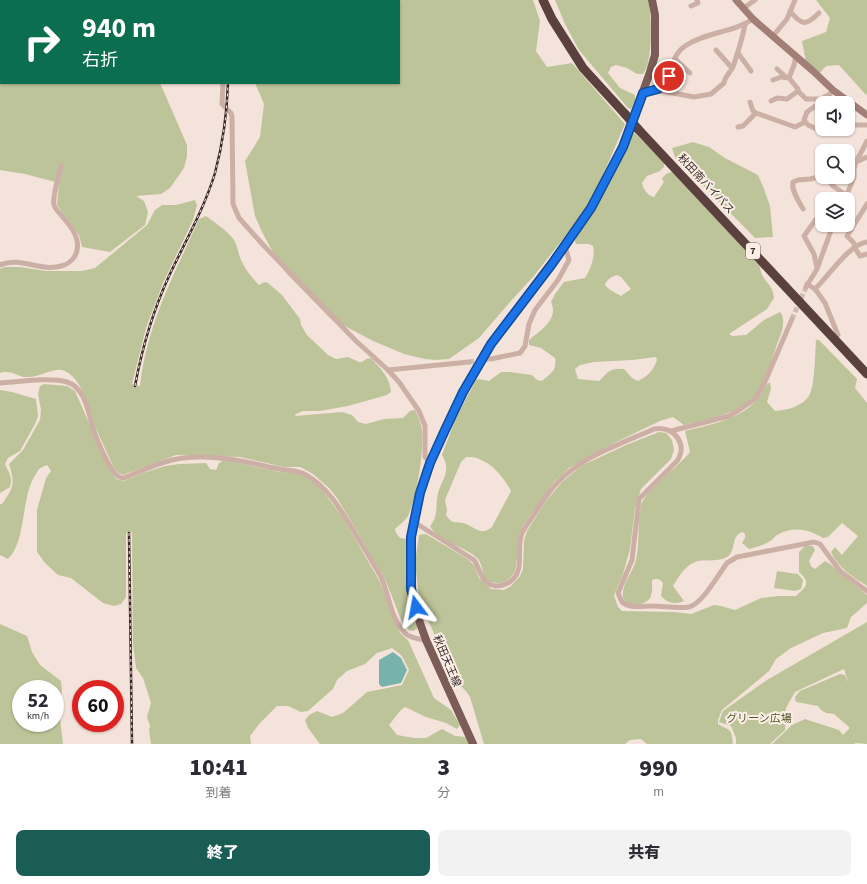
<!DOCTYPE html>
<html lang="ja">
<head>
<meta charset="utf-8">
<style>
  body { margin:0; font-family:"Source Sans 3","Noto Sans JP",sans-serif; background:#f2f2f3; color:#2b2b33; height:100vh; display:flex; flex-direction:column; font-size:15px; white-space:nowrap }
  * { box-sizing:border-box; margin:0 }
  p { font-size:13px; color:#7c7c81 }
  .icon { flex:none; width:22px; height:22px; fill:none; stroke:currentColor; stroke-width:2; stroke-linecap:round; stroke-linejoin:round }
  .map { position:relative; height:744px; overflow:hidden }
  .sheet { display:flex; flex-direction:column; background:#fff; flex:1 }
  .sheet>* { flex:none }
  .top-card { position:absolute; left:0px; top:0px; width:400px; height:84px; box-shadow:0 1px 3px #0004; background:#0b6e4f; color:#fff; overflow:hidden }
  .controls { position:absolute; left:815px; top:96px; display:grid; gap:8px }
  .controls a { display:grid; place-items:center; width:40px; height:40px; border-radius:8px; background:#fff; box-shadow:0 1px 3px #0004; font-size:20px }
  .speed { position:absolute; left:12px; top:680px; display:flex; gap:8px; font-size:20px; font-weight:700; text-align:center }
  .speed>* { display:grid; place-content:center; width:52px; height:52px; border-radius:50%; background:#fff; box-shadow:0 1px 3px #0004; line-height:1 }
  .speed small { font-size:10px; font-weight:400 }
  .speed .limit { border:6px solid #d22; background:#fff; color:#111 }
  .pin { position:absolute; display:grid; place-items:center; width:34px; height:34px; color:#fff; margin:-17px; border:2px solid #fff; border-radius:50%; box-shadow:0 1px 4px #0007 }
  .me { position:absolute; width:44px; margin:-22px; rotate:347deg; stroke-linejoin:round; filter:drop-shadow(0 0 3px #0008) }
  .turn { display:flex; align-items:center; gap:14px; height:84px; padding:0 16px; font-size:18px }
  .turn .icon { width:52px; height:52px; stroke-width:2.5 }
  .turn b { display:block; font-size:28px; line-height:34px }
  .eta { display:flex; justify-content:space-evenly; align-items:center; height:68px; text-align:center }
  .eta b { font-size:24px; font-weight:800; line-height:28px }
  .primary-button { display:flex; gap:8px; margin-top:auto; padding:8px 16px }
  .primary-button a { flex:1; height:46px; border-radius:8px; background:#195d55; color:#fff; font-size:16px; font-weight:800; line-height:46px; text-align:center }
  .primary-button a+a { background:#f2f2f3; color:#2b2b33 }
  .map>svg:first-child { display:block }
</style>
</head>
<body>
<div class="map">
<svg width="867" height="744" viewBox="0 0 867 744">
  <rect width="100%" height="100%" fill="#f4e3da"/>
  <!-- green -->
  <g fill="#bec499" fill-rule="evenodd">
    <path d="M0 0H172V1H1V83H160L187 145V156L184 168 170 188 161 194 136 196 144 201 148 212 145 225 110 252 82 247 79 235 57 205 59 183 25 174 0 170Z"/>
    <path d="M248 0H533L540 21 536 51 547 67 572 63 625 124 599 184 589 205 578 220 533 277 510 302 479 338 449 359 436 360 425 359 404 354 371 340 330 318 287 274 274 254 262 232 255 216 245 161 260 137 264 104 255 83H399V1H248Z"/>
    <path d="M555 0H648C652 15 653 63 643 74H637L627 68 616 65 611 67 608 73 620 88 635 95V101L631 109 628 108 579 50 565 24Z"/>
    <path d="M816 0H867V94L866 95 839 65 826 66 819 74 806 62 802 41 826 32 830 18Z"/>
    <path d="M635 133 664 163V167L660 171 647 176 642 183C643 189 648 196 654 197L664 182 662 179C665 174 668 172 674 172L760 267C761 281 773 283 774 298L767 309 729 334 732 336 746 335 764 320 780 312C787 320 781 335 777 344 773 356 766 379 760 389 743 414 711 418 684 425L673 417 660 421 612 444 569 468 554 482 522 527 515 571C509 583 498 586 485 580 483 574 482 564 478 559 466 546 440 544 430 526 439 516 435 505 438 493 442 479 452 471 442 455L455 420 476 380 478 379 489 381 501 372H510L532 375 537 380 542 381C551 373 557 371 555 358L541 348 529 345V340C541 330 559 319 551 302L555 294 564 282 585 278C590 270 596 256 593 246L589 244H577L575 242 576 236 631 135ZM617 275 621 277 631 289 621 296C616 293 609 290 605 285 607 279 611 277 617 275ZM656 357 657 360C653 371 648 376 638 381L632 378 624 369C609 368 609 372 599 381L578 379 575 369 580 365 594 362 632 360ZM466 457C470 457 476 457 479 459 493 464 504 478 511 491L492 527C481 536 476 528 466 524 456 520 453 526 446 515L447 510 445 500 461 462Z"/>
    <path d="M693 142 709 147 725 158 758 175 764 189 770 206 773 237 755 238 675 157 672 148Z"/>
    <path d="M195 200 197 205 193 220 163 283 146 328 132 384 140 386C147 324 174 275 199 219L206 216C213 221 229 232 234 240 238 247 238 253 241 260 245 269 252 278 259 285L264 282 268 283 282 295 300 319 301 325 307 335 328 355 336 359 348 357 359 362H362L366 359 371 358C380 368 390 377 391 392L387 395 348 406 320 411H303L296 414 295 416 342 412 352 415 358 422 366 424 384 419 403 418 410 411 415 410C418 416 421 423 422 430 424 452 417 496 408 516 405 521 399 525 395 529L396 533 400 538 406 539 407 542 417 623V629L413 631 409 630 402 622 385 579 337 498 329 488 313 474 300 467H284L240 457 176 455 123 475 119 473 114 468C108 455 102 442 96 429 89 412 83 376 62 370 54 368 38 377 29 377 17 378 13 369 0 373V269L4 267H20L46 271H82L95 268 147 225 155 210 162 205H176Z"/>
    <path d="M816 340H819L857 379 855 388 867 403V586C853 577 838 568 831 552L835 547 842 555 858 536 842 523 828 537 823 538C808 529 793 526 777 535 775 536 773 540 770 541 764 545 756 547 749 549L742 543 745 538V534L743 532C730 535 737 551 727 557 717 563 701 558 693 563 684 567 678 578 673 586L684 601C675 605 667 603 661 596L663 583C660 579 657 578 652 580 652 585 653 593 650 598 645 606 625 609 623 597 621 585 633 572 636 560 640 542 637 523 641 505 644 492 680 465 690 452L685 431C708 425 734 421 753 404 760 398 762 388 770 382L771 389 767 402 775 411C788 410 801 407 809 396 815 387 815 353 816 340Z"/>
    <path d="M44 384 67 386 75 391 108 466 116 479 124 481 143 473 165 466 179 464 206 463 210 469 216 470 219 463 224 460 280 472 298 473 307 478 320 487 343 518 380 582 400 633 408 640 434 698 451 710 460 725 457 729 446 723 426 717 405 707 400 711 389 725 397 735 414 738H426L442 729 455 736 465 737 469 744H320L308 728 305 720 309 715 317 711 332 717 343 713 367 692 402 685 409 670 402 656 392 648 377 653 365 664 347 671 337 680 333 689 308 711 301 712 288 706H277L260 723 250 736 251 744H151L149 730 150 726 147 717 151 703 143 678 136 668 133 644 132 532 126 533V597L121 604 114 606 103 603 71 578 58 575 45 563 37 552V510L46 478 51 471 47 465C45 466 41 467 39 469 37 471 36 475 34 477 21 500 26 542 8 559L0 555V504H2C14 487 15 484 9 464L23 450 40 420 41 410 38 394 40 386Z"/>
    <path d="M0 390 12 392 36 399 38 416 35 424 20 451 8 458 5 464C9 473 13 477 10 487L0 493Z"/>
    <path d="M659 432 666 433 672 440 674 450 671 459 641 489 635 508 630 549 623 574 614 595 618 607 622 611 675 612 691 614 714 605 721 606 735 610 761 598 778 596H796C807 586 811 583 799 572V552L806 545 813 546 815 550 809 561 811 566 815 569 825 561 830 564 867 595V603L851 617 847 628 823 633 791 648 776 659 769 671 722 710 718 720V724C731 732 731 727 733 744H647L641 739 630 740 625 744H484L470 697 466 691 454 680 419 599 415 562 419 535 426 534 469 560 475 567 479 578 491 589 504 590 511 586 520 576 523 569 524 540 527 531 546 501 562 482 581 466 626 445Z"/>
    <path d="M777 571 798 574 803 580 801 589 795 591 774 588Z"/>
    <path d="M867 622V744L855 743V744H772L792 725 805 719 839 730 843 735 849 729V727L834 714 826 713 821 710 818 706 796 702 795 697 800 691 840 674 845 675 849 684 844 669 795 692 786 708 785 730 770 744H736V738L731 726 719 722 723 711 767 680Z"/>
    <path d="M0 624 27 636 32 652 40 665 61 681 62 691 59 710 63 744H0ZM21 689H55V723H21Z"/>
  </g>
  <!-- water -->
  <path fill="#77b3aa" d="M393 652 401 658 407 670 401 683 382 687 379 684V660Z"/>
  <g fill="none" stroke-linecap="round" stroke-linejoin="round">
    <!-- street-tunnel -->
    <g stroke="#cebeb6" stroke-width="5" stroke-dasharray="5 2.5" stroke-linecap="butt">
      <path d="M792 319 806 287"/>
      <path d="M469 362 491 359"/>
    </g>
    <!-- street -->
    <g stroke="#cdb0a5" stroke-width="5">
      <path d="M217 0V1"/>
      <path d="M691 6 698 3 697 0"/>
      <path d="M744 8 755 0"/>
      <path d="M790 11C802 26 806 26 819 13"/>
      <path d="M773 36 787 19 795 0"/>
      <path d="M716 50 732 68"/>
      <path d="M738 53 751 71"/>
      <path d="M796 56 794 65 789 78 798 89V91"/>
      <path d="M675 59 690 73"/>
      <path d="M777 69 786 77"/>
      <path d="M773 80 781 77 789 78"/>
      <path d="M223 83 222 104 231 113 232 117 233 204 239 218 266 248 356 341 388 370 399 382 419 411 425 426V457L430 463"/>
      <path d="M658 89 662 91 694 97 711 94 724 83C725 76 730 73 733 67 737 55 743 37 745 24"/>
      <path d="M643 93C679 89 664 60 685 46 705 32 733 33 753 19"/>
      <path d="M771 101 777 98 787 99 798 91 806 99H821"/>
      <path d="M750 102 753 111 756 113"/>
      <path d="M848 125H867"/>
      <path d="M738 127 743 126 756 113 795 127 805 122"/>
      <path d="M831 129 823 132 808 125 804 120 807 112 818 104 821 99 830 94 833 90"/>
      <path d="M856 162 867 157"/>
      <path d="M827 177 833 186 846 195"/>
      <path d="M831 183 837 177"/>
      <path d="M845 199 854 177V169L856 162 867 141"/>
      <path d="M803 209C799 201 791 191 793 182L798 180 810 179 822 176"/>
      <path d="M856 247 853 242 847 236 867 204"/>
      <path d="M855 248 860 256 867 254"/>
      <path d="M0 265C19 256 41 272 61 266 66 265 72 261 75 256 83 240 71 226 61 215 59 212 55 209 54 205 52 196 59 176 61 166"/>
      <path d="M817 268 814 254 804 236 817 218H822"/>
      <path d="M807 284 815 289 825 303 838 335"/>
      <path d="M806 287 817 269 833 225"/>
      <path d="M815 289C828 277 849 244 867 242"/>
      <path d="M491 359 520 353 525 346 529 324 535 310 558 280 569 260 565 246"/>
      <path d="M388 370 469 362"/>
      <path d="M0 383C18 382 50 377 67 382 84 387 88 410 92 425 95 436 109 470 118 476 118 477 123 478 124 478 139 472 155 464 172 460 199 454 229 458 256 464 264 466 272 468 280 469 289 471 298 470 306 475 331 489 344 516 359 540 367 553 375 566 382 579 389 596 391 619 404 632 409 638 419 639 426 640"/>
      <path d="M671 431 729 416 739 410 755 399 764 384 792 319"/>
      <path d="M414 522 474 560C481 570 481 585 496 586 500 586 504 585 508 583 527 572 515 550 522 533 526 525 532 518 537 510 543 501 549 491 557 483 582 456 621 444 654 429 673 425 689 444 677 461L639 499 632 560 618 593 622 602C630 609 642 606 652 606 664 606 677 609 689 607 702 604 719 574 727 563L737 557 814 542 820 544 840 571 867 591"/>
    </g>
    <!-- secondary -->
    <path stroke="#a17e76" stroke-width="7" d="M736 0 753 19 813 71 833 90 867 115"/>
    <!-- primary -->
    <path stroke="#7b5c57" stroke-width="8" d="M473 744 426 640 420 623 411 589 410 553 411 537 420 493 430 463 463 392 491 344 580 225 591 208 623 147 650 72 655 55V15L652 0"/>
    <!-- highway -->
    <g stroke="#5a413d" stroke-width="9">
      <path d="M543 0 552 19 583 68 625 114"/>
      <path d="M638 129 867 374"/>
    </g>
    <!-- rail casing -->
    <g stroke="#382927" stroke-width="2.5">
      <g id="rail">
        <path d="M224 0V1"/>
        <path d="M135 386C142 348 153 311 169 276 185 242 204 209 215 173 223 143 227 114 228 83"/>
        <path d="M129 533 132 744"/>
      </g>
    </g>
    <!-- rail -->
    <use href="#rail" stroke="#fbeee7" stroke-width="1" stroke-dasharray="3" stroke-linecap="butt"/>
    <!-- highway-bridge -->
    <path stroke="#5a413d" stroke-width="9" d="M625 114 638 129"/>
  </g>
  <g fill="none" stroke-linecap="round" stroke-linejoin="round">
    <!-- route casing -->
    <g stroke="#114b97" stroke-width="10">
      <path id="route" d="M416 607 411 589V537L420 493 430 463 445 430 463 392 491 344 552 264 591 208 623 147 643 93 658 89 669 76"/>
    </g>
    <!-- route -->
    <use href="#route" stroke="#1a73e8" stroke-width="7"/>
  </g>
  <g text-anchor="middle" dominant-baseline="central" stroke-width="4" stroke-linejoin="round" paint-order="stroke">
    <!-- shield labels -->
    <rect fill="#fbeee7" stroke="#726461" stroke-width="1" x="746" y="243" width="14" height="16" rx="3"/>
    <g font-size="10" font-weight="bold" fill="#382927">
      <text x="753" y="251">7</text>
    </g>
    <!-- street labels -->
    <g font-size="11" fill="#382927" stroke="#fbeee7">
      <text transform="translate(706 184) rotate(47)">秋田南バイパス</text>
      <text transform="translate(447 661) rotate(67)">秋田天王線</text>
    </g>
    <!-- park labels -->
    <g font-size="11" fill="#505828" stroke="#fbeee7">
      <text x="759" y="718">グリーン広場</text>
    </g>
  </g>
</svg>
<div class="controls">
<a><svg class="icon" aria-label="sound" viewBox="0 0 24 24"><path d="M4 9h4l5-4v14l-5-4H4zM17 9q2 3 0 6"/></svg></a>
<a><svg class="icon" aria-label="search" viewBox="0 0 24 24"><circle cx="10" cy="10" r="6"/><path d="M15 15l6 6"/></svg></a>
<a><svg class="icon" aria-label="layers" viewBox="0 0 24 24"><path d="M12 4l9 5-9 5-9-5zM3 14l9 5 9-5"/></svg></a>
</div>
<div class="speed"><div>52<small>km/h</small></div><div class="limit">60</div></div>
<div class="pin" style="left:669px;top:76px;background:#d93025"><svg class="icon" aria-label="arrive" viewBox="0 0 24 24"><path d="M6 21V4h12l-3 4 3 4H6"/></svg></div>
<svg class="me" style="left:416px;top:607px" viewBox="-20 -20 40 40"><path d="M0-17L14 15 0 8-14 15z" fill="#1a73e8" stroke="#fff" stroke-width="4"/></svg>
<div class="top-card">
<div class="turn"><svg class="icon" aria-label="right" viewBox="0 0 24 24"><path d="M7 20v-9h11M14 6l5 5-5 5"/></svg><div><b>940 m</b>右折</div></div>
</div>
</div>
<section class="sheet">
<div class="eta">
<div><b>10:41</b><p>到着</p></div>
<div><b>3</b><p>分</p></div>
<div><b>990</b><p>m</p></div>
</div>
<div class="primary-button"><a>終了</a><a>共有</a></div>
</section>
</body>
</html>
